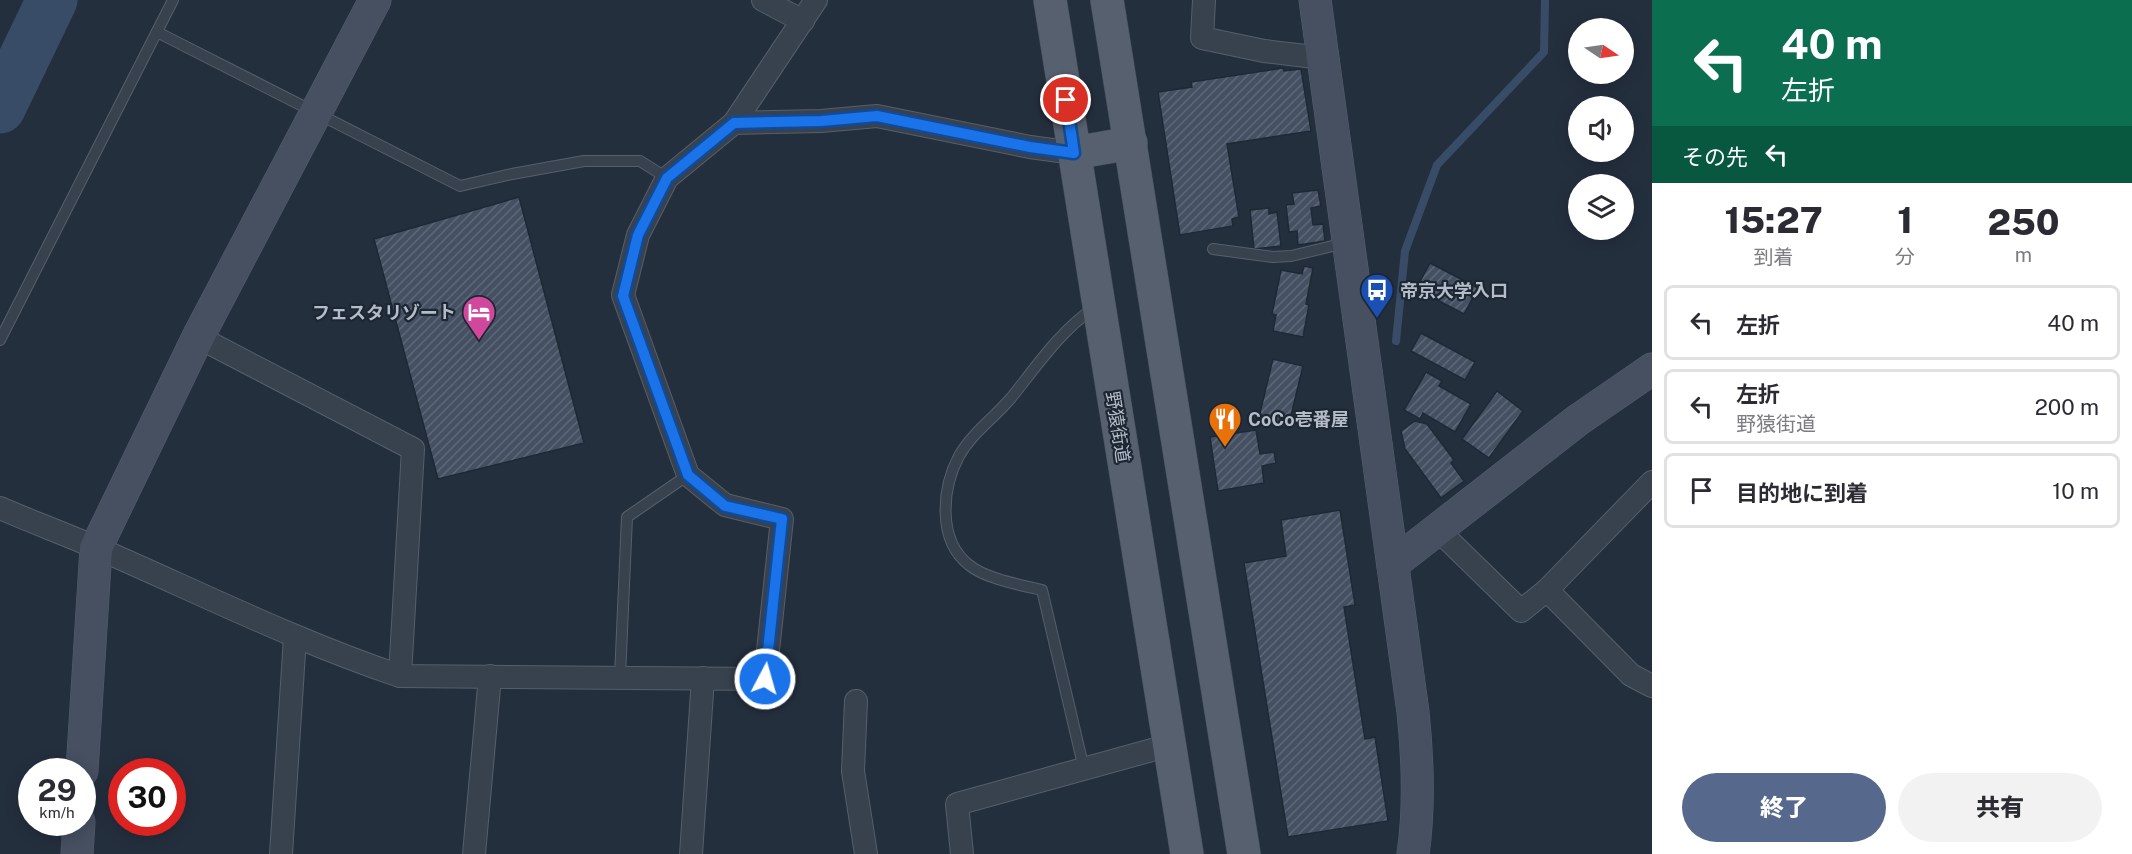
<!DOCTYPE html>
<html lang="ja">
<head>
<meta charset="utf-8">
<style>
  body { margin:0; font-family:"Public Sans","Noto Sans JP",sans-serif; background:#f2f2f3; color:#2b2b33; height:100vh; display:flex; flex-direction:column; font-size:22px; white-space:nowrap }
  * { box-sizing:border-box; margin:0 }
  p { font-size:20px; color:#7c7c81 }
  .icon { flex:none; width:33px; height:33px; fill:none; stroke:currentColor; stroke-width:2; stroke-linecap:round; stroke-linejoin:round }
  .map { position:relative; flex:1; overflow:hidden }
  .side { display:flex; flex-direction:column; background:#fff; width:480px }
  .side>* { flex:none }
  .top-card { background:#0b6e4f; color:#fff; overflow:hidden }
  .needle { width:39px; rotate:103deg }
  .fabs { position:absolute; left:1568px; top:18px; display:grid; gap:12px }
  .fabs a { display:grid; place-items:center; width:66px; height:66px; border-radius:50%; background:#fff; box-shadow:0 3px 15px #0003; font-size:30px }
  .speed { position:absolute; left:18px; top:758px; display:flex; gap:12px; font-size:30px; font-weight:700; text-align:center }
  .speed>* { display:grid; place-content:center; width:78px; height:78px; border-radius:50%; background:#fff; box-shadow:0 3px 15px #0003; line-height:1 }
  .speed small { font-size:15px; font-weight:400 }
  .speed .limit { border:9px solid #d22; background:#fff; color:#111 }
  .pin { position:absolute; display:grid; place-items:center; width:51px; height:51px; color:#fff; margin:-26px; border:3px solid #fff; border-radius:50%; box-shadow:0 2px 6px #0007 }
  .me { position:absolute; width:66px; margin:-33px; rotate:6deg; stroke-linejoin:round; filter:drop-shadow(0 0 4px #0008) }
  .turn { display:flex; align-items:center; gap:21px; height:126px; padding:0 30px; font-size:27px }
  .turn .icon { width:78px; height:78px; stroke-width:2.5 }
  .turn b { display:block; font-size:42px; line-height:51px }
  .then { display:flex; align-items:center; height:57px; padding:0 30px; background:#0003; gap:12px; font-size:22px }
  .eta { display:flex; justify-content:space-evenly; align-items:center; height:102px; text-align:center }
  .eta b { font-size:36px; font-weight:800; line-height:42px }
  .cta { display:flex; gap:12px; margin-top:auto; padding:12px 30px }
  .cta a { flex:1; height:69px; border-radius:36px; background:#56698c; color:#fff; font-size:24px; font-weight:800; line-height:69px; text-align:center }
  .cta a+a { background:#f2f2f3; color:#2b2b33 }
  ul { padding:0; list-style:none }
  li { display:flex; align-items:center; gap:18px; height:75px; margin:0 12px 9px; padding:0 18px; border:3px solid #e1e1e2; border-radius:9px }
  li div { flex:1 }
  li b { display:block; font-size:22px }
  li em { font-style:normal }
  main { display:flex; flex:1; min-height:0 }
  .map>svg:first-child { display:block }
</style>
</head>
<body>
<main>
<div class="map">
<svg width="1652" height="854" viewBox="0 0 1652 854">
  <defs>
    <pattern id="building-hatch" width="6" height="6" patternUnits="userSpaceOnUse" patternTransform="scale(1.5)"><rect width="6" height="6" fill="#455162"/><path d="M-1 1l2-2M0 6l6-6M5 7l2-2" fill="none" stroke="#5d6877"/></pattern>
  </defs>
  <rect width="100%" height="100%" fill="#242f3e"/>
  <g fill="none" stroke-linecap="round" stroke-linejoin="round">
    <!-- stream -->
    <path stroke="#394c67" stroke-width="8" d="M1396 341 1405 251 1437 165 1544 52 1545 0"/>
    <!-- river -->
    <path stroke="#394c67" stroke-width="51" d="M0 108 52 0"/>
  </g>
  <!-- building -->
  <g fill="url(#building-hatch)" stroke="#1f2835" stroke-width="1.5">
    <path d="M1283 68 1284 71 1301 69 1311 131 1227 144 1239 217 1232 219 1233 226 1180 235 1158 92 1192 87 1191 82Z"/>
    <path d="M1318 190 1321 206 1311 208 1313 225 1323 224 1325 241 1298 245 1297 231 1289 232 1286 205 1294 204 1292 193Z"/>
    <path d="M519 197 584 443 438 479 374 239Z"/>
    <path d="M1269 208V214L1277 212 1281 246 1254 249 1250 210Z"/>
    <path d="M1430 263 1478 288 1464 314 1416 289Z"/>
    <path d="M1304 266 1313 268 1306 304 1309 305 1303 337 1273 331 1276 315 1272 314 1281 270 1302 274Z"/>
    <path d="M1421 333 1475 362 1465 380 1411 351Z"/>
    <path d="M1273 359 1303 366 1288 428 1258 421Z"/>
    <path d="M1426 372 1442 381 1439 386 1471 404 1455 432 1423 413 1420 419 1404 410Z"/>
    <path d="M1497 391 1523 411 1489 458 1462 439Z"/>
    <path d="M1415 421 1427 424 1454 460 1451 463 1464 481 1441 498 1405 449 1401 431Z"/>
    <path d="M1256 430 1260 454 1274 452 1276 463 1262 466 1264 483 1218 491 1210 437Z"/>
    <path d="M1340 510 1355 605 1344 607 1365 739 1375 737 1388 821 1288 837 1244 563 1286 556 1281 520Z"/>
  </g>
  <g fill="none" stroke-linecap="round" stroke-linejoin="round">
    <!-- lane casing -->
    <g stroke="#565f6c" stroke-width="12">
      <g id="lane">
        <path d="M157 32 460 186 512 174 584 161H640L667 178"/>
        <path d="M1213 249 1273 257 1291 256 1345 243"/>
        <path d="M0 340 173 0"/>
        <path d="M620 677 627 517 688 475"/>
        <path d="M1084 769 1042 590C1021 585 986 579 969 565 937 540 942 488 959 456 972 433 994 418 1011 398 1036 367 1060 331 1094 308"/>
      </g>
    </g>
    <!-- street casing -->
    <g stroke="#565f6c" stroke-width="24">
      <g id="street">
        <path d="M763 0 803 21"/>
        <path d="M1204 0 1202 38 1264 51 1323 58"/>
        <path d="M734 123 816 0"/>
        <path d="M198 337 413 449 400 676"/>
        <path d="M0 508C32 522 65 534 97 548 198 592 296 641 400 676L765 679 782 519 725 505 688 475 623 295 638 235 667 178 734 123 821 121 877 116 1030 147 1074 153"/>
        <path d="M1437 529 1521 611 1547 590 1652 482"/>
        <path d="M1547 590 1631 675 1652 686"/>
        <path d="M856 701 853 771 866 854"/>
        <path d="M281 854 295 637"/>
        <path d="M474 854 490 676"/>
        <path d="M691 854 703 678"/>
        <path d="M962 854 957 804 1170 745"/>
      </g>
    </g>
    <!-- secondary casing -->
    <g stroke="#565f6c" stroke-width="33">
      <g id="secondary">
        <path d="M1315 0 1413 712C1418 760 1420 806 1413 854"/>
        <path d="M1393 564 1578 420 1652 369"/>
        <path d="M82 771 96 548 198 337 375 0"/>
        <path d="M77 854 79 822"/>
      </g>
    </g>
    <!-- primary casing -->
    <g stroke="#414a57" stroke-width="34">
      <g id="primary">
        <path d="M1050 0 1187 854"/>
        <path d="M1107 0 1244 854"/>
        <path d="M1074 153 1131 143"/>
      </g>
    </g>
    <!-- lane -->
    <use href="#lane" stroke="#38414e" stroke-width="10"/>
    <!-- street -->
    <use href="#street" stroke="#38414e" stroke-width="22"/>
    <!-- secondary -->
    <use href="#secondary" stroke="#465061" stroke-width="32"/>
    <!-- primary -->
    <use href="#primary" stroke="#56606e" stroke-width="33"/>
  </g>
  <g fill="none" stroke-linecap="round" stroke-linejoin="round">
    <!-- route casing -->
    <g stroke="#114b97" stroke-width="15">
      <path id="route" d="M765 679 782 519 725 506 688 475 623 296 638 235 667 178 734 123 821 121 877 116 1030 147 1074 153 1066 100"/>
    </g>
    <!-- route -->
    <use href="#route" stroke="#1a73e8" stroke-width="10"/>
  </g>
  <!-- icons -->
  <defs>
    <g id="bus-pin" transform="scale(1.725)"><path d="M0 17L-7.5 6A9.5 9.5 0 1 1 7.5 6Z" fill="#1a4fb4" stroke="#1d2633"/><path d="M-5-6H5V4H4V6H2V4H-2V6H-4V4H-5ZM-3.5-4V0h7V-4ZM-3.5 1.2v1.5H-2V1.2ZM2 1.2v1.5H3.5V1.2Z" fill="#fff"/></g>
    <g id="hotel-pin" transform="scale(1.725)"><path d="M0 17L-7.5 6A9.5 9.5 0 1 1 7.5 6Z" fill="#d1479c" stroke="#1d2633"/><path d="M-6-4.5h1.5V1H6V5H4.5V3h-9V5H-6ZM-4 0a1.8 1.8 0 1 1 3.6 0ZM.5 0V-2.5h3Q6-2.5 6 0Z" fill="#fff"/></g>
    <g id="restaurant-pin" transform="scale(1.725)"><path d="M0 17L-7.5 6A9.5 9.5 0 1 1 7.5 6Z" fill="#e8710a" stroke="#1d2633"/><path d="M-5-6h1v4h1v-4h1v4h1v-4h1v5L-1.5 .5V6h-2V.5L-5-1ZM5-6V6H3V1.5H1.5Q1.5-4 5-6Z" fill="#fff"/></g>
  </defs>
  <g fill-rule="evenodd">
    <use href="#bus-pin" x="1377" y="290"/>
    <use href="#hotel-pin" x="479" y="312"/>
    <use href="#restaurant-pin" x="1225" y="419"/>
  </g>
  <g text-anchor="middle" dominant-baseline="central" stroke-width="4.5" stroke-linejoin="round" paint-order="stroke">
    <!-- poi labels -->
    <g font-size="18" font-weight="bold" fill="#b4bcc9" stroke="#1d2633" text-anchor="start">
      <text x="1400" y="290">帝京大学入口</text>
      <text x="456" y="312" text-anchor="end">フェスタリゾート</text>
      <text x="1248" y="419">CoCo壱番屋</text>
    </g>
    <!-- street labels -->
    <g font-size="18" fill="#b4bcc9" stroke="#1d2633">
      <text transform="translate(1118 427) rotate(81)">野猿街道</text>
    </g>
  </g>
</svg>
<div class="fabs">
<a><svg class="needle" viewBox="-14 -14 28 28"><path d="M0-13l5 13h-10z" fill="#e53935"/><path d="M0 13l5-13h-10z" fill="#7c7c81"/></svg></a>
<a><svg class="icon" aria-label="sound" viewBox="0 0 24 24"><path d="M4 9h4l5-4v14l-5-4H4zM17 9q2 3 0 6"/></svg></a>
<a><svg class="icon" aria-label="layers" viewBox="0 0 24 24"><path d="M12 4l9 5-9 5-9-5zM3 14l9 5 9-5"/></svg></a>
</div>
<div class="speed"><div>29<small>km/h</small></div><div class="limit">30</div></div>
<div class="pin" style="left:1066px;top:100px;background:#d93025"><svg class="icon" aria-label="arrive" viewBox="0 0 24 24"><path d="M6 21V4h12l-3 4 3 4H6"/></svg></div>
<svg class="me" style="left:765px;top:679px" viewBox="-20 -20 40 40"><circle r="17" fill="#1a73e8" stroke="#fff" stroke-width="3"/><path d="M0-11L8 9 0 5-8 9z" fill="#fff"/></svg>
</div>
<section class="side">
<div class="top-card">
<div class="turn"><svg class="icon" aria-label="left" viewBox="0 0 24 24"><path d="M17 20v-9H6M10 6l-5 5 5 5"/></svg><div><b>40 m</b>左折</div></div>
<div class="then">その先<svg class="icon" aria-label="left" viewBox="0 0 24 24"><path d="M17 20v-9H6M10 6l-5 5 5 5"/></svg></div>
</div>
<div class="eta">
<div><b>15:27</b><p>到着</p></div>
<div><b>1</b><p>分</p></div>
<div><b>250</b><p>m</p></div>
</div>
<ul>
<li><svg class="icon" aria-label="left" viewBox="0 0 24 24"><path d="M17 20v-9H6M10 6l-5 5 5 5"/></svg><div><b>左折</b></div><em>40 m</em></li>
<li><svg class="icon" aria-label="left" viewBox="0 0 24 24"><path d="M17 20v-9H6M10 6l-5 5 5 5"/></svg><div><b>左折</b><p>野猿街道</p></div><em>200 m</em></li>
<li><svg class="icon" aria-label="arrive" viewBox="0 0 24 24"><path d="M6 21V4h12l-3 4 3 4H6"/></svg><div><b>目的地に到着</b></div><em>10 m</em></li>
</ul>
<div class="cta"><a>終了</a><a>共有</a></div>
</section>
</main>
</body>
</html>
